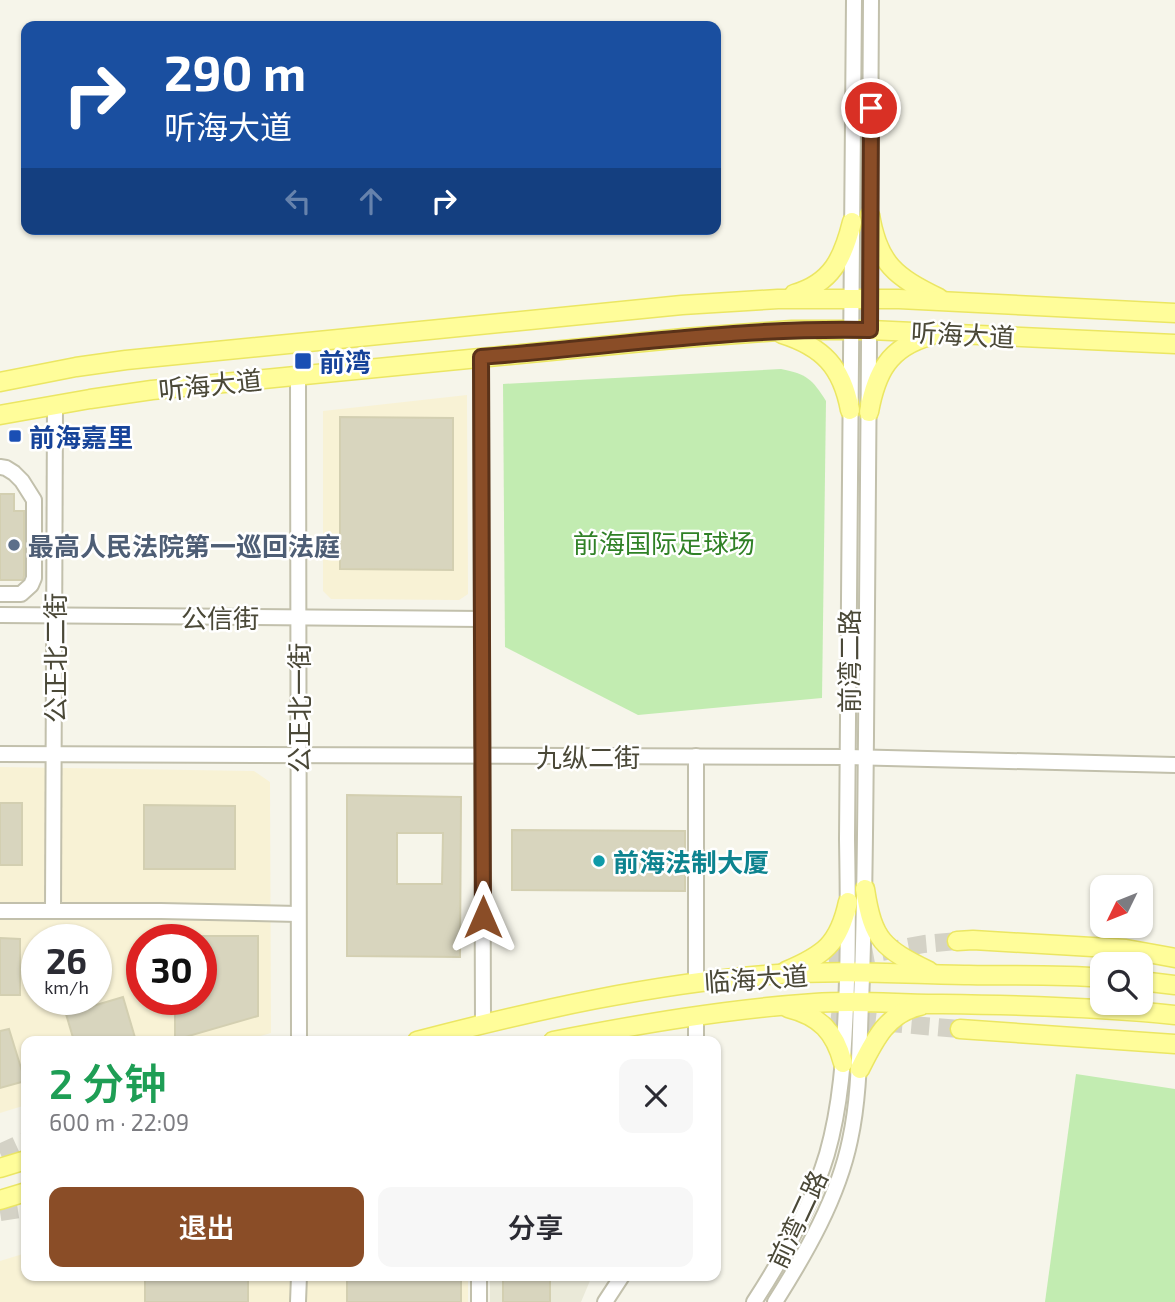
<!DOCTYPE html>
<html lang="zh">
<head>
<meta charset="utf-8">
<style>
  body { margin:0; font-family:"Exo 2","Noto Sans SC",sans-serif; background:#f7f7f7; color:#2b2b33; height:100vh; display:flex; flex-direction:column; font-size:26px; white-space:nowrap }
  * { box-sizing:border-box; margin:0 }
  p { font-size:23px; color:#7c7c81 }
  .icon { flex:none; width:38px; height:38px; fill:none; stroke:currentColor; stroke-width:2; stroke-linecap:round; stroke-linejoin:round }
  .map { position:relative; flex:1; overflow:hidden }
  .panel { position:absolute; left:21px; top:1036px; width:700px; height:245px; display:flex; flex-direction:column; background:#fff; border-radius:14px; box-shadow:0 2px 5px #0004 }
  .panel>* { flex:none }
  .top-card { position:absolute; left:21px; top:21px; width:700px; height:214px; border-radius:14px; box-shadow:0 2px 5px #0004; background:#1a4fa0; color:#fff; overflow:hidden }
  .needle { width:46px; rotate:227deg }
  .fabs { position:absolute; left:1090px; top:875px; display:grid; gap:14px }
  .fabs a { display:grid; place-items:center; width:63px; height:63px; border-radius:14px; background:#fff; box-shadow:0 2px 5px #0004; font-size:35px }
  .speed { position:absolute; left:21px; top:924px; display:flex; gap:14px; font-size:35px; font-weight:700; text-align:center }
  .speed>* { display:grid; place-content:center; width:91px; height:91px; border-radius:50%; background:#fff; box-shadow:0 2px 5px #0004; line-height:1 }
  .speed small { font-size:18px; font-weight:400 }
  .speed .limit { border:10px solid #d22; background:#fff; color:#111 }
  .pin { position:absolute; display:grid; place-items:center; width:60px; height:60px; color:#fff; margin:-30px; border:4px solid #fff; border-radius:50%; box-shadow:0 2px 7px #0007 }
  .me { position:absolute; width:77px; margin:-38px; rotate:0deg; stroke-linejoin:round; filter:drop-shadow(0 0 5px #0008) }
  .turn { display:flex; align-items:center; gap:24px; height:147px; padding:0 28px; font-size:32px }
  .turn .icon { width:91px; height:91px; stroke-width:2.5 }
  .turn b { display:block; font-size:49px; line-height:60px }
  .lanes { display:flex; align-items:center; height:66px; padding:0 28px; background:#0003; justify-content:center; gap:35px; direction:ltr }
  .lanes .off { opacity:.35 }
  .round { display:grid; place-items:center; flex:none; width:74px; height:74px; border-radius:14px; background:#f7f7f7 }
  .overview { display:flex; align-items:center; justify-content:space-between; height:119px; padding:0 28px }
  h1 { font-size:42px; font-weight:600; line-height:52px; color:#1e9e55 }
  .action { display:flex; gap:14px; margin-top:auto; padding:14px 28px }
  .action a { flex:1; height:80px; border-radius:14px; background:#8a4d27; color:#fff; font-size:28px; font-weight:600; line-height:80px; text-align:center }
  .action a+a { background:#f7f7f7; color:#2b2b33 }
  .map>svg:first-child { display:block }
</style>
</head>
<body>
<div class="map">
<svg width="1175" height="1302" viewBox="0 0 1175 1302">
  <rect width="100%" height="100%" fill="#f6f5ea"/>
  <!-- residential -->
  <path fill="#eae9d8" d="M490 1276H592L581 1302H490Z"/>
  <!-- commercial -->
  <g fill="#f8f2d5" fill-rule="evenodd">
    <path d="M467 395 468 594 459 600 331 599 323 591V411Z"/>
    <path d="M0 767 254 771 270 782 271 1033 242 1041H26V1105L0 1113ZM37 940H96V999H37ZM142 940H201V999H142Z"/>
    <path d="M26 1253V1276H468V1302H0V1261Z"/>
  </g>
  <!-- green -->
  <g fill="#c2ecb1">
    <path d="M781 369C807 374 812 379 826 401L822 698 638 715 505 647 503 384Z"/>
    <path d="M1076 1074 1175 1089V1302H1045Z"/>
  </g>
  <!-- building -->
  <g fill="#d8d5be" stroke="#d3cfb1" stroke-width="2" fill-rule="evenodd">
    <path d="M340 417 453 418V570L340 569Z"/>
    <path d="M0 494H14V511H24V576L23 580H0Z"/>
    <path d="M347 795 461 797 460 957 347 956ZM397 833H443L442 884H397Z"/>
    <rect x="0" y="803" width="22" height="62"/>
    <path d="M144 805 235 806V869H144Z"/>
    <path d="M512 830 685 831V891L512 890Z"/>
    <path d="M201 936H258V1016L175 1040V999H201Z"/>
    <path d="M0 938 20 939V995H0Z"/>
    <path d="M123 997 136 1041H74L66 1014Z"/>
    <path d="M9 1029 25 1081 0 1088V1031Z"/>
    <rect x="145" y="1276" width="103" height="26"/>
    <rect x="347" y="1276" width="114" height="26"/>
    <rect x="503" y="1276" width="47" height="26"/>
  </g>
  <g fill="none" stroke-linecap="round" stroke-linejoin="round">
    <!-- major-tunnel -->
    <g stroke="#d4d2c6" stroke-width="18" stroke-dasharray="18 9" stroke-linecap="butt">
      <path d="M802 964 854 957 924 944 957 941"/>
      <path d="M804 1014 877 1022 960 1029"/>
      <path d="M0 1153 26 1141"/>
      <path d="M0 1212 26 1208"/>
    </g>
    <!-- minor casing -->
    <g stroke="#c2c0ac" stroke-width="18">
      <g id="minor">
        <path d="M481 357 483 1023"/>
        <path d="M298 375 299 1041"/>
        <path d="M0 467 6 468 14 473 22 481 34 500V578L31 585 21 594H0"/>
        <path d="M0 615 482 619"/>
        <path d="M0 754 847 757 1175 765"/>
        <path d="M0 911H161L298 914"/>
        <path d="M53 911 55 405"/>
        <path d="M696 982V756"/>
        <path d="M696 1015V1041"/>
        <path d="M298 1302 299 1276"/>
        <path d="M479 1302V1276"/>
        <path d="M605 1302 622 1276"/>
        <path d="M754 1302C784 1256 811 1207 827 1154 841 1105 844 1055 846 1005 849 950 848 895 847 839L854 0"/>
        <path d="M775 1302C806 1253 838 1198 850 1140 860 1094 859 1049 861 1002 865 913 865 825 866 736 868 491 870 245 871 0"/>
      </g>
    </g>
    <!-- major casing -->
    <g stroke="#ebe663" stroke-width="21">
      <g id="major">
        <path d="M870 215C878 264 896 277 939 298"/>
        <path d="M794 294C832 283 843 258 852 222"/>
        <path d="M782 334C823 347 842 367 850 410"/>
        <path d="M0 382 76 367 126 360 682 305 778 299H899L1175 313"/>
        <path d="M869 412C876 373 889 347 930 336"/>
        <path d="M0 415 90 399 152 390 684 338 792 330H870L1175 344"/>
        <path d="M865 889C873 941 883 948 929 971"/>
        <path d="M957 941 973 940 1126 949 1175 958"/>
        <path d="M786 971C824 955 839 944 848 902"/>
        <path d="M1141 981 1175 985"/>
        <path d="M788 1008C820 1016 835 1032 843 1063"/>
        <path d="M960 1029 1175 1044"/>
        <path d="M417 1041C535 1010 655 983 778 974 841 970 906 974 969 975 1014 976 1059 974 1102 978"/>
        <path d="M553 1041C640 1024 727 1009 815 1003 857 1000 900 1004 942 1004 1020 1005 1097 1007 1175 1015"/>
        <path d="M860 1069C874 1041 887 1013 920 1006"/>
        <path d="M0 1168 26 1160"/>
        <path d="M0 1200 26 1192"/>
      </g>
    </g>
    <!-- minor -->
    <use href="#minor" stroke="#fff" stroke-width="14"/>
    <!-- major -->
    <use href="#major" stroke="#fffd9a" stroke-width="18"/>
  </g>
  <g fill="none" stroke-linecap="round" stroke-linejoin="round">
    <!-- route casing -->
    <g stroke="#5a3219" stroke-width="18">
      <path id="route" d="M483 917 481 357C610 347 740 327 870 330L871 108"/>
    </g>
    <!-- route -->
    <use href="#route" stroke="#8a4d27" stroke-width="12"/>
  </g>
  <!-- markers -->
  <g fill="#1a4fb4" stroke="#fff" stroke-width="2.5">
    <rect x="294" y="352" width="18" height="18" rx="3.5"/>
    <rect x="8" y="429" width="14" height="14" rx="3.5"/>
  </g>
  <circle fill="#5c6f8a" stroke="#fff" stroke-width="2.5" cx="14" cy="545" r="7"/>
  <circle fill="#0f9aa8" stroke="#fff" stroke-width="2.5" cx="599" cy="861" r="7"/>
  <g text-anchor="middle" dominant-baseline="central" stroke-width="5" stroke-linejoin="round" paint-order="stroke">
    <!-- street labels -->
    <g font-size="26" fill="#4a4837" stroke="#fff">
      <text transform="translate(963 334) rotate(3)">听海大道</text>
      <text transform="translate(210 384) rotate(-6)">听海大道</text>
      <text x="220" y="617">公信街</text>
      <text transform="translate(54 658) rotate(-90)">公正北二街</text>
      <text transform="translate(848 661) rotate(-90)">前湾二路</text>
      <text transform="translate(298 708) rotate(-90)">公正北一街</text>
      <text x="588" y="756">九纵二街</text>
      <text transform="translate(756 978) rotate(-4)">临海大道</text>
      <text transform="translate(797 1219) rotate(-65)">前湾二路</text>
    </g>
    <!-- transit labels -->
    <g font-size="26" font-weight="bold" fill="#164399" stroke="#fff" text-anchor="start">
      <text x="319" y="361">前湾</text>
      <text x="29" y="436">前海嘉里</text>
    </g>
    <!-- park labels -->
    <g font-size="26" fill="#308126" stroke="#fff">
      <text x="664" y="542">前海国际足球场</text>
    </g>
    <!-- service labels -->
    <g font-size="26" font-weight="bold" fill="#4e5e75" stroke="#fff" text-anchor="start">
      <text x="28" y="545">最高人民法院第一巡回法庭</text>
    </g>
    <!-- culture labels -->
    <g font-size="26" font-weight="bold" fill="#0d838f" stroke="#fff" text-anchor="start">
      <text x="613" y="861">前海法制大厦</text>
    </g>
  </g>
</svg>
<div class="fabs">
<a><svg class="needle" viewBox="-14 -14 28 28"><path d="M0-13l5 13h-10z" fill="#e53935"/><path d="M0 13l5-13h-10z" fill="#7c7c81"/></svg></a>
<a><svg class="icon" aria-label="search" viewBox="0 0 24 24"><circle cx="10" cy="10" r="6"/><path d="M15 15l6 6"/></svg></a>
</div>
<div class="speed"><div>26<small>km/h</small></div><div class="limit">30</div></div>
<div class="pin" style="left:871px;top:108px;background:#d93025"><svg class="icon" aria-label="arrive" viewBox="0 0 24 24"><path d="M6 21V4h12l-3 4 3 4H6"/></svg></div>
<svg class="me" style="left:483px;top:917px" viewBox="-20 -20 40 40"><path d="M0-17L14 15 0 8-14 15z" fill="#8a4d27" stroke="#fff" stroke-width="4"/></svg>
<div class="top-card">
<div class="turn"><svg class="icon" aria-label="right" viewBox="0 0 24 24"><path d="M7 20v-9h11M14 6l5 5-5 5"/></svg><div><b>290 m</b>听海大道</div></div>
<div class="lanes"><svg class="icon off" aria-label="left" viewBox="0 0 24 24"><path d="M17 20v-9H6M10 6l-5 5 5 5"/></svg><svg class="icon off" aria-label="ahead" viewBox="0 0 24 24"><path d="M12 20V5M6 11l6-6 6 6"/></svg><svg class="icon" aria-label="right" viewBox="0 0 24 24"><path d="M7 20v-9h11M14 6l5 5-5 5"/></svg></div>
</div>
<section class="panel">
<div class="overview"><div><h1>2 分钟</h1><p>600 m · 22:09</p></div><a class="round"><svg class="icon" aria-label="close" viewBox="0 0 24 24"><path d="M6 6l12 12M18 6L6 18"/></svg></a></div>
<div class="action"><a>退出</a><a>分享</a></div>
</section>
</div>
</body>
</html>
